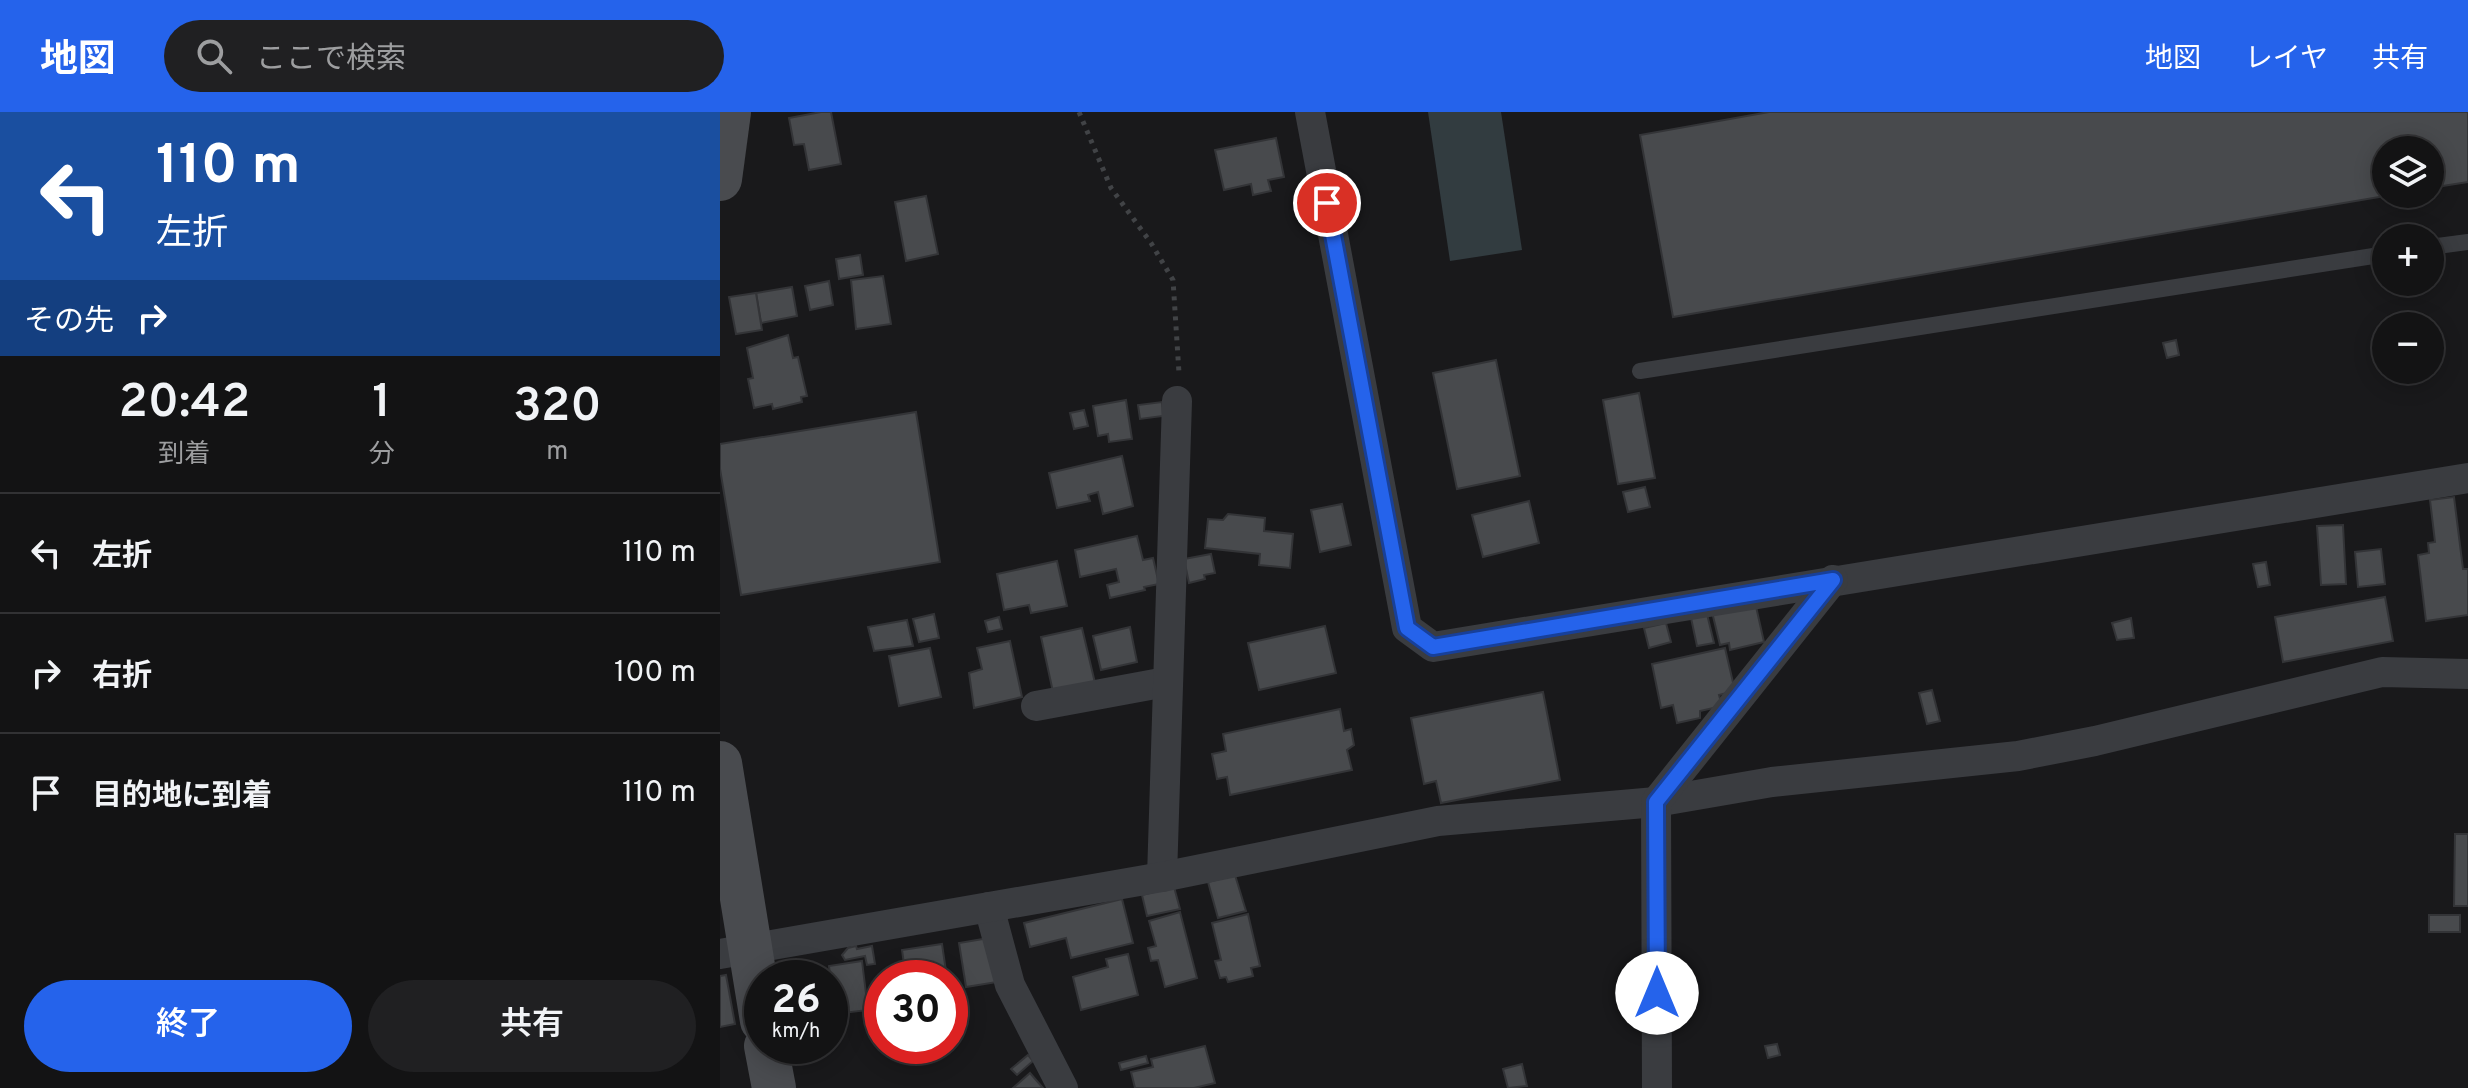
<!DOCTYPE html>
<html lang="ja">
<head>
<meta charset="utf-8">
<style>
  body { margin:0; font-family:Overpass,"Noto Sans JP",sans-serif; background:#202022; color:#f1f3f6; height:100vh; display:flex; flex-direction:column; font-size:30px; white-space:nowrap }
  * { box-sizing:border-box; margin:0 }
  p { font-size:26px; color:#9d9ea0 }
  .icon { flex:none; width:44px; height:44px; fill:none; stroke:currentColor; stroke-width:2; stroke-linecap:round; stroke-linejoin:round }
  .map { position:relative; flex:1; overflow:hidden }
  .drawer { display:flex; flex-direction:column; background:#131314; width:720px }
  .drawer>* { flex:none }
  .hud { background:#1a4fa0; color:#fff; overflow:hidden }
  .tools { position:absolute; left:1652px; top:24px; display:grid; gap:16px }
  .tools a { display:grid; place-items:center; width:72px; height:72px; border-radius:50%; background:#131314; box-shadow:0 4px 20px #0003,0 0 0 2px #323234; font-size:40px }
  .speed { position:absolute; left:24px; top:848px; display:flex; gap:16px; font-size:40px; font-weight:700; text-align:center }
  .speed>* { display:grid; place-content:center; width:104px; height:104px; border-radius:50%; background:#131314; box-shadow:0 4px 20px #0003,0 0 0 2px #323234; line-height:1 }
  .speed small { font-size:20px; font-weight:400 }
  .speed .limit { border:12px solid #d22; background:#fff; color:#111 }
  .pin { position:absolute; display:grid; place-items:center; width:68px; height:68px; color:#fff; margin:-34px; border:4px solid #fff; border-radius:50%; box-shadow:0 2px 8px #0007 }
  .me { position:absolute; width:88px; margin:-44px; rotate:0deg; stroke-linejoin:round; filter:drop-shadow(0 0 6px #0008) }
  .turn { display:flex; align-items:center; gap:28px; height:168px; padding:0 24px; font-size:36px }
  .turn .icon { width:104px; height:104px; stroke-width:2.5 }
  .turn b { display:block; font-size:56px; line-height:68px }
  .then { display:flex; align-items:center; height:76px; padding:0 24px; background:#0003; gap:16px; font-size:30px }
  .eta { display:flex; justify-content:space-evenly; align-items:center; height:136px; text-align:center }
  .eta b { font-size:48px; font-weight:600; line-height:56px }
  .primary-button { display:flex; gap:16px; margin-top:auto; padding:16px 24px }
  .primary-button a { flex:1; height:92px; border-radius:48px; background:#2563eb; color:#fff; font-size:32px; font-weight:600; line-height:92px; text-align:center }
  .primary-button a+a { background:#202022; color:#f1f3f6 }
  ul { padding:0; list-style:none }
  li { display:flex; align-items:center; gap:24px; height:120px; padding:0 24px; border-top:2px solid #323234 }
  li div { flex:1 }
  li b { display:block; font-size:30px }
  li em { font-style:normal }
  header { display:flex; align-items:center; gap:48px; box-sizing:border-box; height:112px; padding:0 40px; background:#2563eb; color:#fff }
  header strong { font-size:38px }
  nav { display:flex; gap:44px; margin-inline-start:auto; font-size:28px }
  .search { width:560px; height:72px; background:#202022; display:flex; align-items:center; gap:20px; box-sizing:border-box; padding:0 28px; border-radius:44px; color:#9d9ea0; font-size:30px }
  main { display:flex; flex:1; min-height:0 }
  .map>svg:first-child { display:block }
</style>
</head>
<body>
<header>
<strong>地図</strong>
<div class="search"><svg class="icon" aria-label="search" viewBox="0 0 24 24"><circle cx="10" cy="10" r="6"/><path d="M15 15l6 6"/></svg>ここで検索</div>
<nav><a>地図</a><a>レイヤ</a><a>共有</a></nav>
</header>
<main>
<section class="drawer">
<div class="hud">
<div class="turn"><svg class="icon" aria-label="left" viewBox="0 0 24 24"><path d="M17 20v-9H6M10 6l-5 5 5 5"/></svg><div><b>110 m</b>左折</div></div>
<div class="then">その先<svg class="icon" aria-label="right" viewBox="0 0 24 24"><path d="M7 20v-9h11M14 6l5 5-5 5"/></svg></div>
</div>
<div class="eta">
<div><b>20:42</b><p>到着</p></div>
<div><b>1</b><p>分</p></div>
<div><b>320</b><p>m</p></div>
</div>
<ul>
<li><svg class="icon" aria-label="left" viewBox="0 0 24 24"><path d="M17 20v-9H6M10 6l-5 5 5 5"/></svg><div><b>左折</b></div><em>110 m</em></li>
<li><svg class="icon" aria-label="right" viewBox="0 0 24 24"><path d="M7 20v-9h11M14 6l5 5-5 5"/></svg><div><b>右折</b></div><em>100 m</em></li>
<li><svg class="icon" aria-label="arrive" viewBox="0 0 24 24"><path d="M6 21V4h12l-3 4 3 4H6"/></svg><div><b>目的地に到着</b></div><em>110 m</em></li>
</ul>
<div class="primary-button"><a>終了</a><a>共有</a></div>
</section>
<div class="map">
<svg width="1748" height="976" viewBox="0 0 1748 976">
  <rect width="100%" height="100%" fill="#19191b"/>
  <!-- water -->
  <path fill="#323c40" d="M708 0H781L802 138 730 149Z"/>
  <!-- building -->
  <g fill="#484a4d" stroke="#333437" stroke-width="2">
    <path d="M101 0H111L121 52 89 58 84 32 74 33 69 6Z"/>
    <path d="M1049 0H1748V70L1710 76V38H1666V82H1677L953 205 920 23Z"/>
    <path d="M556 26 564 65 548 68 551 79 533 83 531 72 504 78 495 38Z"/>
    <path d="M206 84 218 142 186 149 175 90Z"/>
    <path d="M140 143 143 163 119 167 116 147Z"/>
    <path d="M163 164 171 212 136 217 131 168Z"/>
    <path d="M109 169 113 193 90 198 85 174Z"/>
    <path d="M72 175 77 204 41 211 36 181Z"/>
    <path d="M36 181 42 218 16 222 9 185Z"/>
    <path d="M68 223 73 246 78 245 87 284 81 285 82 290 53 297 52 292 34 296 28 267 33 266 27 236Z"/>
    <path d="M1456 228 1459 243 1447 246 1443 231Z"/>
    <path d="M776 248 800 364 737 377 713 261Z"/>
    <path d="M919 281 935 366 898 372 883 288Z"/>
    <path d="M406 288 412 327 389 330 388 322 378 324 373 294Z"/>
    <path d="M442 290 443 304 420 307 418 293Z"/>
    <path d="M364 298 368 314 354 317 350 301Z"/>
    <path d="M196 300 220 450 21 483 0 357V332Z"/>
    <path d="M402 344 413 394 383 402 378 380 368 383 370 389 337 396 329 361Z"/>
    <path d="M925 375 930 395 908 400 903 380Z"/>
    <path d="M1734 385 1743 457H1748V503L1706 509 1698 443 1709 441 1708 431 1715 430 1710 388Z"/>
    <path d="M809 389 819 431 763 445 752 403Z"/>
    <path d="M622 392 631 433 600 440 591 398Z"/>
    <path d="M508 402 545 406 544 419 573 422 570 456 539 453 540 442 485 436 488 407 503 408Z"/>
    <path d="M1623 413 1626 472 1601 473 1597 414Z"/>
    <path d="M417 424 423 448 433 446 439 472 424 475 425 478 390 486 387 473 399 470 396 457 360 465 355 438Z"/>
    <path d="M1661 437 1665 472 1638 475 1635 440Z"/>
    <path d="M491 442 495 461 484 463 485 467 469 471 464 447Z"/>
    <path d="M337 449 347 494 311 501 309 493 284 498 277 462Z"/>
    <path d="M1546 450 1550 473 1538 475 1533 452Z"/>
    <path d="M1665 485 1673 529 1563 550 1555 505Z"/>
    <path d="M1035 490 1044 530 1010 538 1009 531 1000 533 992 500Z"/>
    <path d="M214 502 219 526 199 530 193 507Z"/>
    <path d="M987 502 994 531 977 534 971 506Z"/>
    <path d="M279 505 282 517 268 520 265 509Z"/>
    <path d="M1411 506 1414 526 1397 528 1392 511Z"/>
    <path d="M187 508 193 534 154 539 148 515Z"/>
    <path d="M946 511 951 530 929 536 924 516Z"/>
    <path d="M605 514 616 561 539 578 528 531Z"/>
    <path d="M410 515 417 550 381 558 373 524Z"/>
    <path d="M362 516 375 571 333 580 321 525Z"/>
    <path d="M290 529 302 585 254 596 249 561 262 557 257 536Z"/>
    <path d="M210 536 221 585 179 594 169 544Z"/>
    <path d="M1005 536 1015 579 999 583 1002 594 980 599V606L957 611 953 593 941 596 932 552Z"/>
    <path d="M1212 578 1220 609 1207 612 1199 581Z"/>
    <path d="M823 580 840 668 721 691 716 669 704 672 691 606Z"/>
    <path d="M620 597 624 619 631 617 634 633 627 638 632 658 510 683 507 665 497 667 492 642 506 639 503 622Z"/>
    <path d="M1735 722H1748V794H1734Z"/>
    <path d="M515 763 526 799 498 806 488 770Z"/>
    <path d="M454 775 460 797 427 804 422 783Z"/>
    <path d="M402 787 413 831 351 846 346 826 310 835 304 811Z"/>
    <path d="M460 800 477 866 445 875 438 848 431 849 428 836 436 834 429 809Z"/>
    <path d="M528 802 540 854 531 856 533 864 508 870 506 865 500 866 495 849 501 848 492 811Z"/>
    <rect x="1709" y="803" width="31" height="17"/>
    <path d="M269 826 277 870 246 875 239 831Z"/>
    <path d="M222 832 227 866H186L182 838Z"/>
    <path d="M136 834 137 837 152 834 155 852 147 853 145 844 125 848 122 843 128 836Z"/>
    <path d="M408 842 418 883 361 898 353 865 388 855 386 847Z"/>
    <path d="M142 849 148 898 115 902 109 854Z"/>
    <path d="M6 863 15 912 0 915V864Z"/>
    <path d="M1057 932 1060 943 1048 946 1045 934Z"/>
    <path d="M485 934 495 971 474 976H415L411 960 433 955 431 947Z"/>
    <path d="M308 943 313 949 297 963 291 957Z"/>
    <path d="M426 944 428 951 401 958 399 951Z"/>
    <path d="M802 952 807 974 788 976 783 957Z"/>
    <path d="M310 961 323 976H293Z"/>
  </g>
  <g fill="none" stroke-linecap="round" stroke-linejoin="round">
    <!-- path -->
    <path stroke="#414346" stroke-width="5" stroke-dasharray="4 6" stroke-linecap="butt" d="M359 0 391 76 431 131 453 168 459 261"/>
    <!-- lane -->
    <g stroke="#3a3c40" stroke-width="16">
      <path d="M1710 135 1748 130"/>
      <path d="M920 259 1666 142"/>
    </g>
    <!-- street -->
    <g stroke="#3a3c40" stroke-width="30">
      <path d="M590 0 687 516 713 535 1748 366"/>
      <path d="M316 594 446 570"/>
      <path d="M442 765 457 289"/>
      <path d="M269 795 290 873 343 976"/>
      <path d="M0 842 442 765 718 709 936 690 1052 670 1298 644 1375 629 1662 560 1748 562"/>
      <path d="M937 976 936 690 1113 468"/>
    </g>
    <!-- secondary -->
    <g stroke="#494b4f" stroke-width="44">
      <path d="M0 67 9 0"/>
      <path d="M0 651 42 909"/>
      <path d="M46 934 54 976"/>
    </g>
  </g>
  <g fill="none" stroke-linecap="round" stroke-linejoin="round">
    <!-- route casing -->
    <g stroke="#184099" stroke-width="20">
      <path id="route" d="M607 91 687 516 713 535 1113 468 936 690 937 881"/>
    </g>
    <!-- route -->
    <use href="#route" stroke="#2563eb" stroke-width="14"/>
  </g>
</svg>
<div class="tools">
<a><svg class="icon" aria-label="layers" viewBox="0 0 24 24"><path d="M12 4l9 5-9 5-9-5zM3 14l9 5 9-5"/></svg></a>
<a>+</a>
<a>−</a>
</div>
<div class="speed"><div>26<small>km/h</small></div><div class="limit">30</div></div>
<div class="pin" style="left:607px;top:91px;background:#d93025"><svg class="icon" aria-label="arrive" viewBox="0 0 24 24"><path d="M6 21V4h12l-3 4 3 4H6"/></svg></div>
<svg class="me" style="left:937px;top:881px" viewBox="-20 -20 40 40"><circle r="19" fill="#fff"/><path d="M0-13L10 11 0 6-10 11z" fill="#2563eb"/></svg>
</div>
</main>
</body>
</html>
